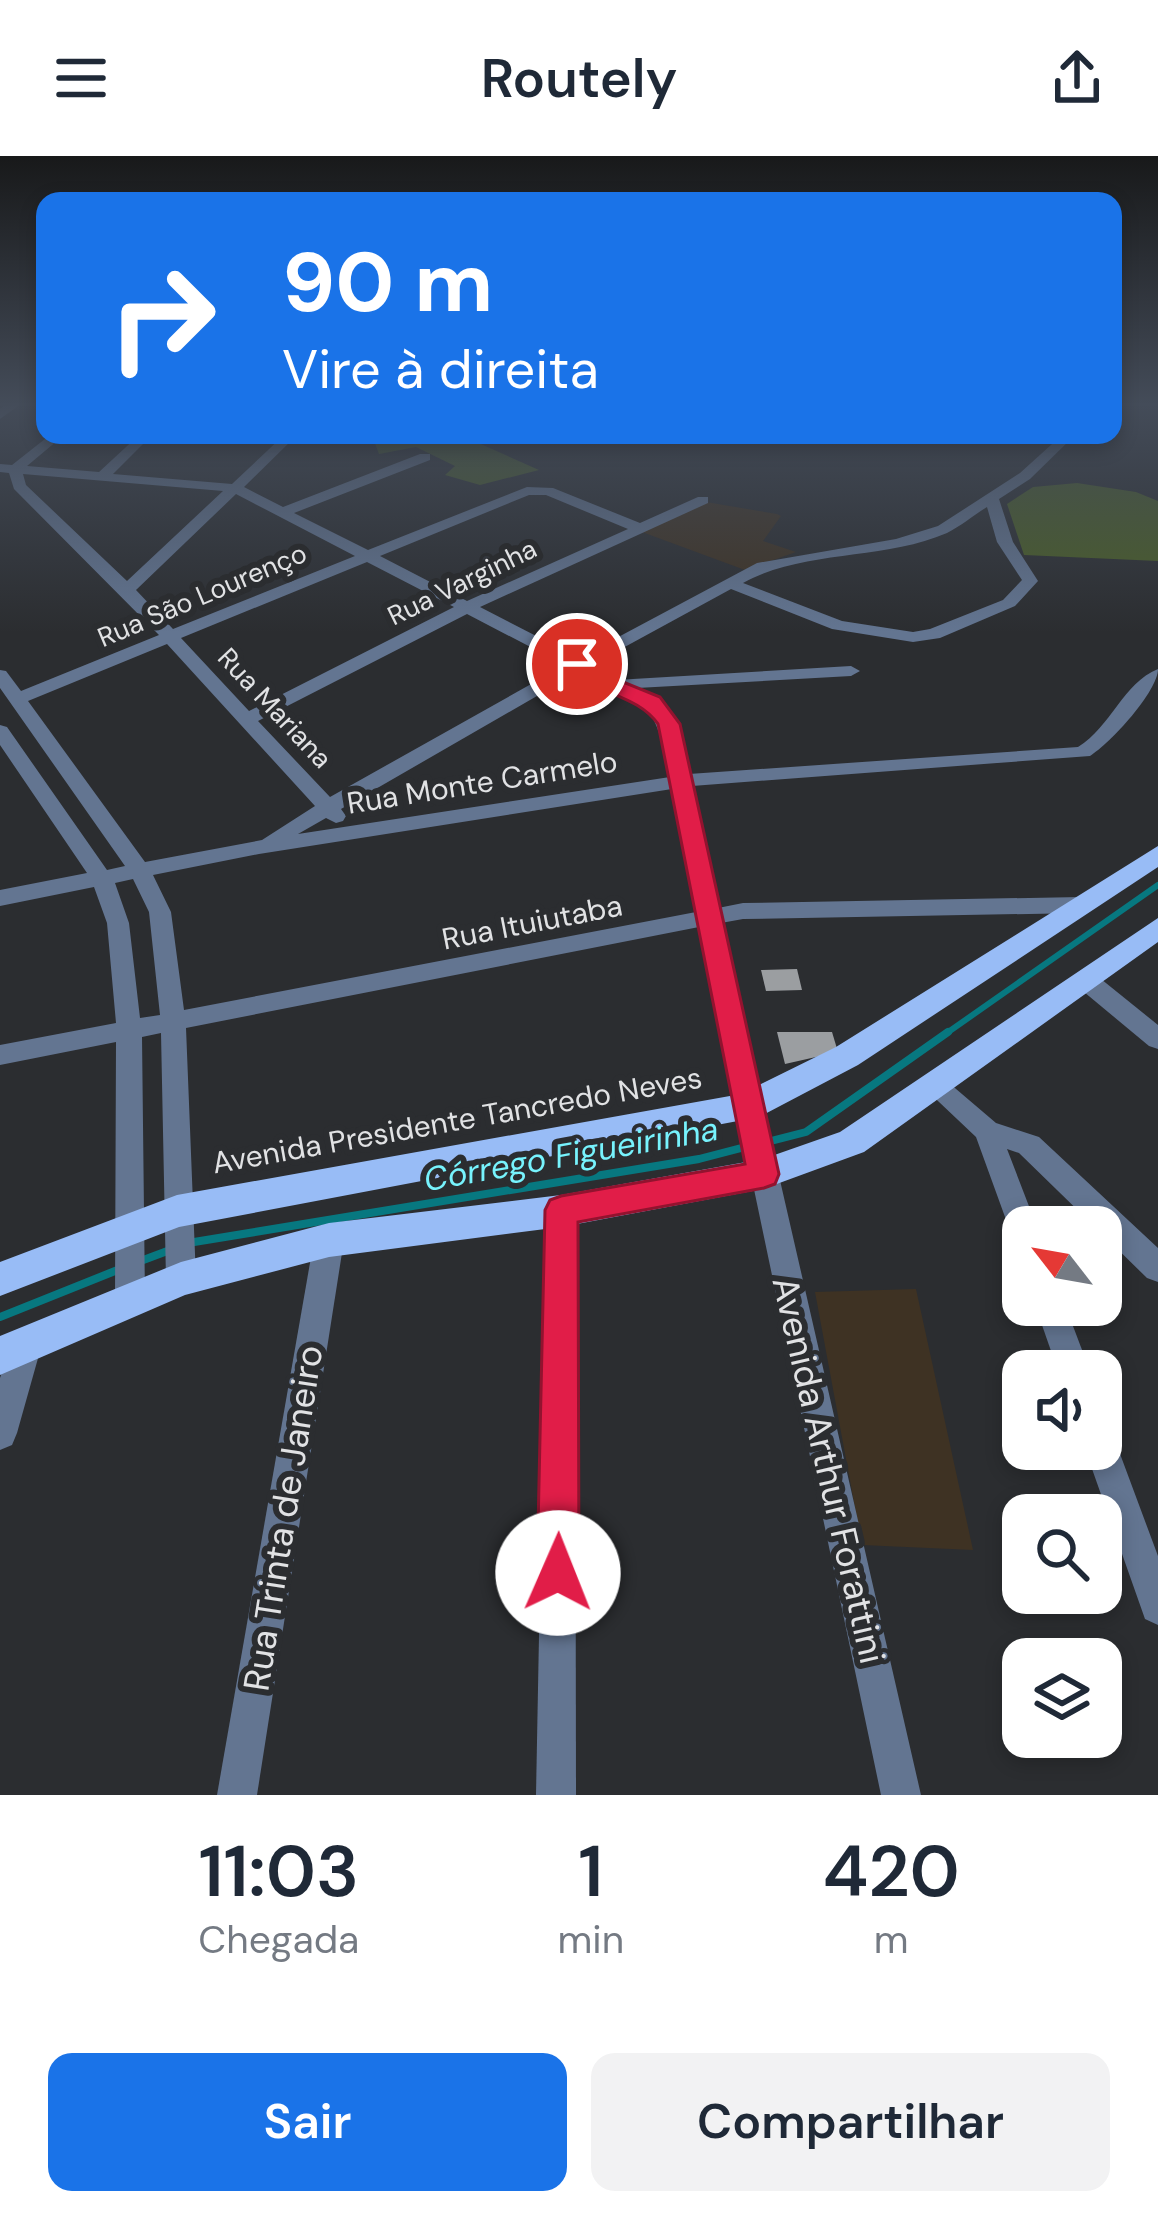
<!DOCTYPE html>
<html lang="pt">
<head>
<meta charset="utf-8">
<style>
  body { margin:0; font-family:"DM Sans",sans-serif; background:#f2f2f3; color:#1f2937; height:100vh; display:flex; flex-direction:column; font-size:45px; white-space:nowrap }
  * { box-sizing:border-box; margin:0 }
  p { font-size:39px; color:#747a83 }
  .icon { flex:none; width:66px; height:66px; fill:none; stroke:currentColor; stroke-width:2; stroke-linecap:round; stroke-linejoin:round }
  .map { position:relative; height:1639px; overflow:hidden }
  .panel { display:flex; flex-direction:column; background:#fff; flex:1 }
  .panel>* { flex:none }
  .guide { position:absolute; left:36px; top:36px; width:1086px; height:252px; border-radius:24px; box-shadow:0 6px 18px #0003; background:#1a73e8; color:#fff; overflow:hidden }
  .needle { width:78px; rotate:301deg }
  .buttons { position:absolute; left:1002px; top:1050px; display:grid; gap:24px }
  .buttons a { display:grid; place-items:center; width:120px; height:120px; border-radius:24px; background:#fff; box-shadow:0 6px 18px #0003; font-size:60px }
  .pin { position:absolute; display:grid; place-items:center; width:102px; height:102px; color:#fff; margin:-51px; border:6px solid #fff; border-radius:50%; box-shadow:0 3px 12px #0007 }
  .me { position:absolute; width:132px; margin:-66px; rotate:1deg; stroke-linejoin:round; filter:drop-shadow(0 0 9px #0008) }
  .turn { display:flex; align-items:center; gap:42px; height:252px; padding:0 48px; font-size:54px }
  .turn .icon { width:156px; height:156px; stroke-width:2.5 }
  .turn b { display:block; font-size:84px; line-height:102px }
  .eta { display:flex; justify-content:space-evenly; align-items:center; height:204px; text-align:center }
  .eta b { font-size:72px; font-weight:600; line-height:84px }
  .button { display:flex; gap:24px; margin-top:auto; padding:24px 48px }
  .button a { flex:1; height:138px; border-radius:24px; background:#1a73e8; color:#fff; font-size:48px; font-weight:600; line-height:138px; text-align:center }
  .button a+a { background:#f2f2f3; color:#1f2937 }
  header { display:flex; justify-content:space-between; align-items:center; height:156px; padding:0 48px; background:#fff; font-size:54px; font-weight:600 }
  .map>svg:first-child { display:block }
</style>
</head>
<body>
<header><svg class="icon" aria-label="menu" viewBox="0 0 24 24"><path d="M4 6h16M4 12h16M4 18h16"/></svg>Routely<svg class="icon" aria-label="share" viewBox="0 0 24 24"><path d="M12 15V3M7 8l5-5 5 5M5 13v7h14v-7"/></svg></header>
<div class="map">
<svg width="1158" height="1639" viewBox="0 0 1158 1639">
  <rect width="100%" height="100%" fill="#2b2d30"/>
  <!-- education -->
  <g fill="#3e3223">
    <path d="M706 346 777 358 781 360 763 385 796 396 745 414 642 376Z"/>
    <path d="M916 1133 973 1394 862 1389 815 1136Z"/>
  </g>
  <!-- green -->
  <g fill="#4a5e25">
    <path d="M372 279H473L474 285 539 314 480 329 445 319 455 310 416 291 379 298Z"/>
    <path d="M1077 327 1136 336 1158 345V405L1024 399 1007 348 1033 331Z"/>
  </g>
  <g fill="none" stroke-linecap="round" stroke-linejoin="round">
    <!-- stream-far1 -->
    <path stroke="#077880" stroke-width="6" d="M944 879 1158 729"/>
    <!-- stream -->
    <g stroke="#077880" stroke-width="8">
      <path d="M767 986 806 976 948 876"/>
      <path d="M188 1087 699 1003 749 990"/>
      <path d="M138 1106 170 1094"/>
      <path d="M0 1161 120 1113"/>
    </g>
  </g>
  <!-- building -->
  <g fill="#9b9ea1">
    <path d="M797 813 802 834 766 835 761 814Z"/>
    <path d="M777 876H832L838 896 785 908Z"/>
  </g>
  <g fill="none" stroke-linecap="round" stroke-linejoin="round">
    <!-- minor -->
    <g fill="#637591" fill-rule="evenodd">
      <path d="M8 247H22L0 263V253Z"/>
      <path d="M50 279H64L27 310 99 316 139 279H152L113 318 232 328 284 279H297L244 331 283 351 420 298H430V304L294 357 368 394 527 331 553 332 640 367 698 341H708V347L480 451 579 502 757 407 896 383 938 370 1020 317 1062 279H1075L1030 323 999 343 1013 386 1038 425 1015 450 940 482 913 486 832 473 731 433 588 511 616 524 851 510 860 515 851 520 637 532C680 550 681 578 689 618L1078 591C1111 571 1123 527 1158 513 1158 535 1111 587 1090 600L692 630 718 752 743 747 1081 741 1092 749 1081 757 743 763 721 767 921 1639H881L699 771 186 872 196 1123 192 1133 181 1137 170 1133 166 1123 161 877 142 881 145 1144 141 1154 130 1158 119 1154 115 1144 116 886 0 909V889L116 867 107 767 94 731 0 750V734L87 717 0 589V569L7 571 107 714 125 710 0 532V514L6 515 21 535 159 479 14 333 9 317 0 316V308L12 309ZM23 318 223 335 127 425 26 329ZM236 338 355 400 173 473 136 434ZM529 339H546L628 373 467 445 380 400ZM987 351 997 386 1022 424 1003 444 930 473 913 476 842 465 743 427C805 393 882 405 947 377 961 370 974 359 987 351ZM367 406 454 451 249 555 181 482ZM467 458 565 509 330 641 258 565ZM167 488 315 650 262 684 145 706 28 545ZM575 518C643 564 650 521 670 621L298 678 326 662 336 667 343 665 346 660 341 653ZM672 633 696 756 184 854 171 756 153 719 259 698ZM133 723 149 756 160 859 140 862 129 767 115 727Z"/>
      <path d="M1087 816 1096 819 1158 869V893L1149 890 1078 831 1075 825 1078 819Z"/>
      <path d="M933 918 942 921 996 967 1039 981 1158 1092V1126L1147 1122 1101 1077V1071H1095L1019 997 1007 993 1037 1071H1023V1087L1013 1083 976 981 920 928 924 921Z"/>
      <path d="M561 1042 571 1046 575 1055 576 1639H536L547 1055 551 1046Z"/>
      <path d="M329 1071 339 1075 344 1084 257 1639H217L314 1084 319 1075Z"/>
      <path d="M1035 1149H1065L1090 1215H1058Z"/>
      <path d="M26 1173 37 1177 42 1188 17 1277 12 1289 0 1294V1222L15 1177Z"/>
      <path d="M1101 1274 1113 1279 1158 1400V1469L1145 1463 1085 1293H1101Z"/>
    </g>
    <!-- major -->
    <g fill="#98bcf6" fill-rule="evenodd">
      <path d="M1158 690V711L858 909 759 961 179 1071 0 1140V1106L177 1039 741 938 836 891Z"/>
      <path d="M1158 762V786L864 996 763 1033 561 1071 329 1101 185 1139 0 1219V1180L181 1106 329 1067 561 1039 763 1003 840 976Z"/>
    </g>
  </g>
  <!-- sky -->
  <linearGradient id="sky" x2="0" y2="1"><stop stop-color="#18191a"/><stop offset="0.52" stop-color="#444c59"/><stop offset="1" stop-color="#444c59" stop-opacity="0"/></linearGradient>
  <rect width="1158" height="477" fill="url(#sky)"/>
  <!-- route -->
  <path fill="#e11d48" stroke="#92132f" stroke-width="3" d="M577 502 591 513 660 541 680 568 779 1018 775 1028 764 1032 578 1066 579 1417 573 1432 558 1438 543 1432 537 1417 545 1054 550 1044 561 1040 745 1008 658 568C635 536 590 539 567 508Z"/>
  <g text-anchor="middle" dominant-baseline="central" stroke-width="12" stroke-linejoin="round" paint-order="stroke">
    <!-- far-street labels -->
    <g font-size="27" fill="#e1e2e4" stroke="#2b2d30">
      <text transform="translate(462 426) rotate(-26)">Rua Varginha</text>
      <text transform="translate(202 439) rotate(-23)">Rua São Lourenço</text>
      <text transform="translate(275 552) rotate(47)">Rua Mariana</text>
    </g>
    <!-- street labels -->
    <g font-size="30" fill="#e1e2e4" stroke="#2b2d30">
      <text transform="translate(482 626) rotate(-9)">Rua Monte Carmelo</text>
      <text transform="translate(532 766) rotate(-11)">Rua Ituiutaba</text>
      <text transform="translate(457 964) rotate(-10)">Avenida Presidente Tancredo Neves</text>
    </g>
    <!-- water labels -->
    <g font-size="33" font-style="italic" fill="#77f3fd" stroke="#2b2d30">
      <text transform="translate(571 998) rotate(-10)">Córrego Figueirinha</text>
    </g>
    <!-- near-street labels -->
    <g font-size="36" fill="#e1e2e4" stroke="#2b2d30">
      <text transform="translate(829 1314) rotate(77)">Avenida Arthur Forattini</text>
      <text transform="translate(283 1362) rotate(-81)">Rua Trinta de Janeiro</text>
    </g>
  </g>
</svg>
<div class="buttons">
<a><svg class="needle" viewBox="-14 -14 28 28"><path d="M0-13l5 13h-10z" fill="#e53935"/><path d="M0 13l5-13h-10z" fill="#747a83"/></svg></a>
<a><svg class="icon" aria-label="sound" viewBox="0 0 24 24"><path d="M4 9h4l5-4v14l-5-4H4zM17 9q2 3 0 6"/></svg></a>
<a><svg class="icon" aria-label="search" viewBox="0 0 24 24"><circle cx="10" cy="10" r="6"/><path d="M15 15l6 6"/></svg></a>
<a><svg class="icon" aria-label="layers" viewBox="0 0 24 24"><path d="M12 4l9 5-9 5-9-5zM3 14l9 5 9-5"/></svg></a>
</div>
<div class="pin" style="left:577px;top:508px;background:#d93025"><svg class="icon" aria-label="arrive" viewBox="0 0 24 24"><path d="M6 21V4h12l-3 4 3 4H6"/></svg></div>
<svg class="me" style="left:558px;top:1417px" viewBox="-20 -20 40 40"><circle r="19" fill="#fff"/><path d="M0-13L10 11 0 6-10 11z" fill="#e11d48"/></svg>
<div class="guide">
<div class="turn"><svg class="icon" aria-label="right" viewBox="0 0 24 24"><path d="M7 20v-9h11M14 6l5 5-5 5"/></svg><div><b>90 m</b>Vire à direita</div></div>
</div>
</div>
<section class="panel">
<div class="eta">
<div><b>11:03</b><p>Chegada</p></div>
<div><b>1</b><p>min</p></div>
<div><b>420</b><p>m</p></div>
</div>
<div class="button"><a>Sair</a><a>Compartilhar</a></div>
</section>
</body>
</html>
